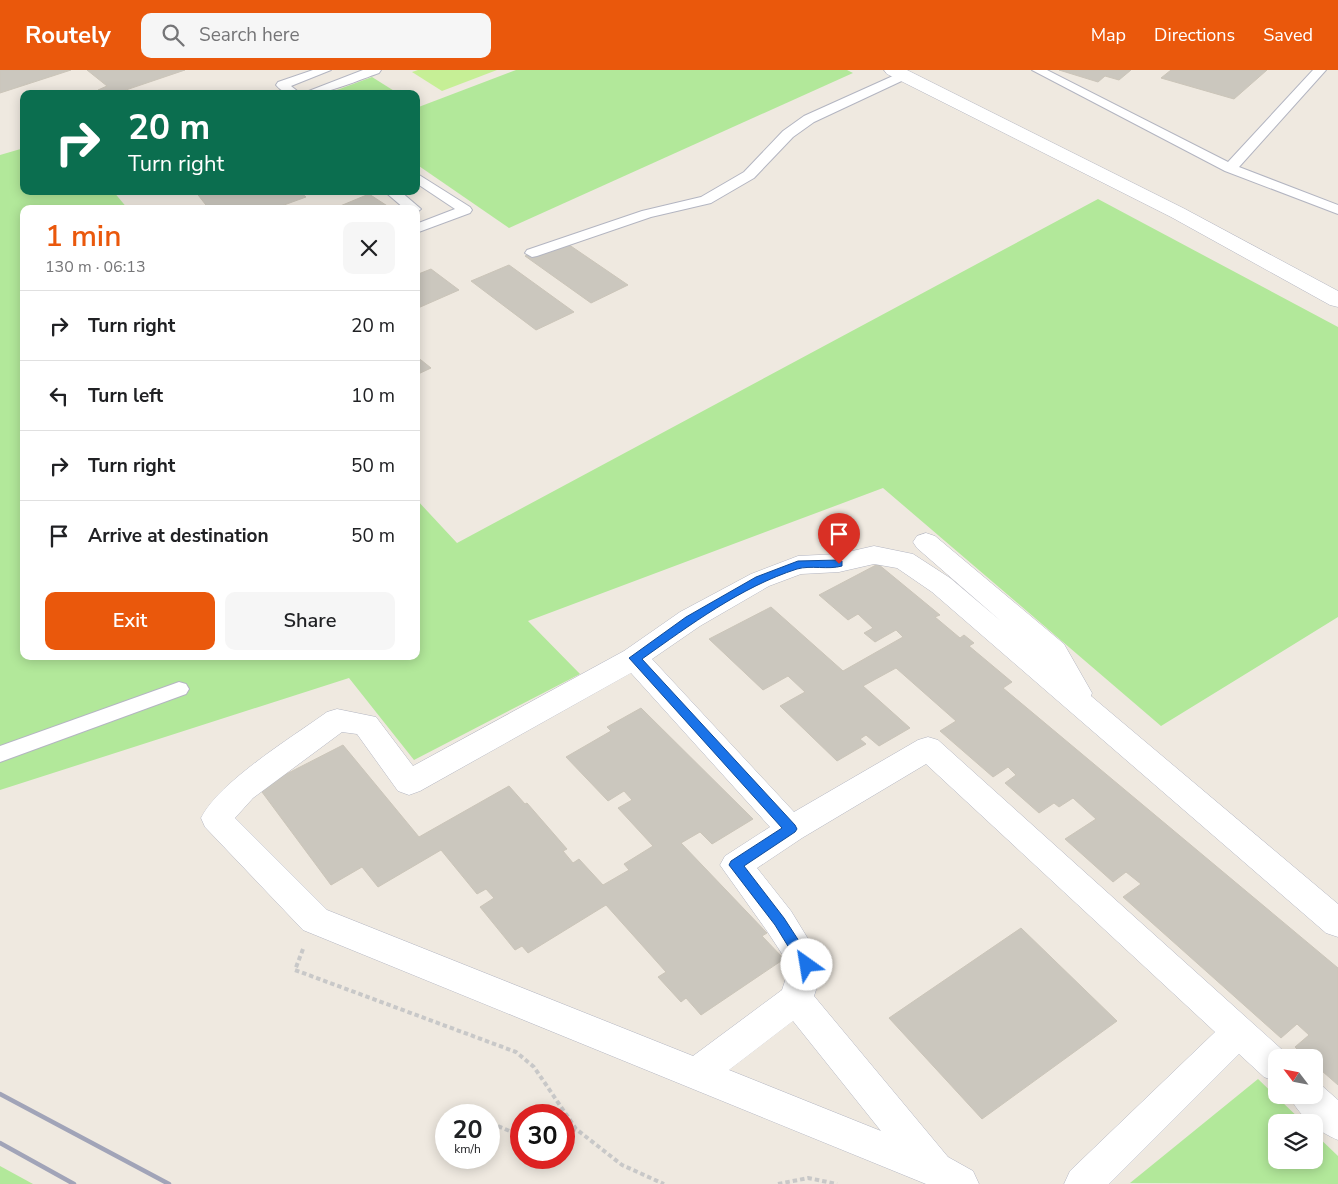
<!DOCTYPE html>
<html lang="en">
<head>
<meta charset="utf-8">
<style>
  body { margin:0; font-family:"Nunito Sans",sans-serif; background:#f6f6f6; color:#202124; height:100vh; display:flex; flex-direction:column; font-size:19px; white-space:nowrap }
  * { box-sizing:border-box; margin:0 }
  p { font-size:16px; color:#757577 }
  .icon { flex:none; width:28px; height:28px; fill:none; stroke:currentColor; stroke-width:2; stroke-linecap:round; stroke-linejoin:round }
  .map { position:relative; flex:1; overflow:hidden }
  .panel { position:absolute; left:20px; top:135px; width:400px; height:455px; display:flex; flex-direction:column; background:#fff; border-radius:10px; box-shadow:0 2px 12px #0003 }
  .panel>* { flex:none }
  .banner { position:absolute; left:20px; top:20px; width:400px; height:105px; border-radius:10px; box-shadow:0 2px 12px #0003; background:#0b6e4f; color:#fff; overflow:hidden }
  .needle { width:32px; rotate:302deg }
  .fabs { position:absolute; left:1268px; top:979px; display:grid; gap:10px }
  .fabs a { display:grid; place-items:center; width:55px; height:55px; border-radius:10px; background:#fff; box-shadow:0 2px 12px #0003; font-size:25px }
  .speed { position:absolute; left:435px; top:1034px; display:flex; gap:10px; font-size:25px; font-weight:700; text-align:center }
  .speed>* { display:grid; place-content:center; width:65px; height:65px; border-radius:50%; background:#fff; box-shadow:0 2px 12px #0003; line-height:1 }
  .speed small { font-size:12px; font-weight:400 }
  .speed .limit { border:8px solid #d22; background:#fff; color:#111 }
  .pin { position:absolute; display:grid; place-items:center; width:42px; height:42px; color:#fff; margin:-51px -21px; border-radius:50% 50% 50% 0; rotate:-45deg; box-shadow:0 0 5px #0007 }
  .pin .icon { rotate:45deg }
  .me { position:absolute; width:55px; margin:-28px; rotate:328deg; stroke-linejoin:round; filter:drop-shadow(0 0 4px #0008) }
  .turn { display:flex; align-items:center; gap:18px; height:105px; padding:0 25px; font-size:22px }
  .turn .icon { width:65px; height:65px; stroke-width:2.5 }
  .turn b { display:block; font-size:35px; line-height:42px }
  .round { display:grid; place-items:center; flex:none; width:52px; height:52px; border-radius:10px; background:#f6f6f6 }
  .overview { display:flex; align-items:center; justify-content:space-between; height:85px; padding:0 25px }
  h1 { font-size:30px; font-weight:600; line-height:38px; color:#ea580c }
  .action { display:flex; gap:10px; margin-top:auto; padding:10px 25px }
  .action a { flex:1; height:58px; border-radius:10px; background:#ea580c; color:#fff; font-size:20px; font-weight:600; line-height:58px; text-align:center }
  .action a+a { background:#f6f6f6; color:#202124 }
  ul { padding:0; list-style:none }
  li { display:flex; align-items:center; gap:15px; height:70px; padding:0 25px; border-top:1px solid #e0e0e0 }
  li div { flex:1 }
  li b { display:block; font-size:19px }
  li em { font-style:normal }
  header { display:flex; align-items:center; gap:30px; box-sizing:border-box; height:70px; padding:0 25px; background:#ea580c; color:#fff }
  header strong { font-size:24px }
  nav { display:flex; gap:28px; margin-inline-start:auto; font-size:18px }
  .search { width:350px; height:45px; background:#f6f6f6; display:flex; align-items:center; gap:12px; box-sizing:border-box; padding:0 18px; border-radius:10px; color:#757577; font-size:19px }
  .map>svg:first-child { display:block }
</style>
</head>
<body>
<header>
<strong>Routely</strong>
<div class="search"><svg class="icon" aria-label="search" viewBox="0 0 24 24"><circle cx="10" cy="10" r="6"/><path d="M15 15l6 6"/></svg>Search here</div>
<nav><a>Map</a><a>Directions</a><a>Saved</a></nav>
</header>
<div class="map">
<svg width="1338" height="1114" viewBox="0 0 1338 1114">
  <rect width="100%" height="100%" fill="#efe9e0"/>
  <!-- green -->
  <g fill="#b2e89a">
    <path d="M516 0H847L853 3 509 158 416 94V38Z"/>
    <path d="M372 7 399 24H326Z"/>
    <path d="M24 78V121H113L128 139H24V586H416V429L457 473 1098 129 1338 257V547L1161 656 883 418 528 551 580 604 414 690 349 608 0 720V85Z"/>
    <path d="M1258 1009 1303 1052H1276V1090H1314V1063L1338 1086V1114L1130 1113Z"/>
    <path d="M0 1096 33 1114H0Z"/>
  </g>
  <!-- pitch -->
  <path fill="#c6ef96" d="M418 0H497L442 21 412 2Z"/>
  <!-- building -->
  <g fill="#cbc7be" stroke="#cbc5b9">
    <path d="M0 0H71L0 23Z"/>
    <path d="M87 0H185L114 24H103L98 20 107 16Z"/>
    <path d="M1059 0H1131L1119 10 1105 6 1098 12Z"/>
    <path d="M1171 0H1267L1234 29 1161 8Z"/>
    <path d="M195 121H299L306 127 273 139H209Z"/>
    <path d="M369 124 392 139H333Z"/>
    <path d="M562 170 628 215 591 233 525 186Z"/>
    <path d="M509 195 574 242 536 260 471 211Z"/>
    <path d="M431 199 459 220 418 238 416 205Z"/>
    <path d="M416 286 431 298 416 305Z"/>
    <path d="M878 494 940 545 935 547 960 568 964 565 974 573 969 576 1012 612 1003 618 1338 898V1015L1314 994V988H1306L1295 977 1309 965 1297 954 1281 968 1123 827 1141 814 1126 802 1113 812 1065 769 1096 749 1073 728 1059 737 1054 733 1039 743 1005 713 1016 705 1008 697 993 707 940 661 956 651 896 598 863 616 910 658 879 676 866 665 860 669 866 674 837 691 780 636 805 622 788 606 763 620 709 569 771 537 843 601 903 567 896 560 875 572 864 563 873 558 858 544 848 550 819 525Z"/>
    <path d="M641 638 753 749 712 774 700 762 681 773 767 863 762 866 784 889 701 945 686 928 681 932 658 907 666 902 606 835 528 883 522 876 515 880 480 837 494 828 486 819 477 824 441 780 378 817 362 797 331 815 259 718 343 675 419 767 509 716 525 734 527 733 567 779 563 781 573 793 579 789 603 815 629 800 624 794 653 776 618 738 632 730 624 721 608 731 566 687 611 661 607 657Z"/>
    <path d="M1021 858 1117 951 982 1049 889 948Z"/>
  </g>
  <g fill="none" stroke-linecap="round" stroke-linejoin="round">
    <!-- service casing -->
    <g stroke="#b3b5c1" stroke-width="2">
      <g id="service">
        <path d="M313 0H331L291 16 301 24 363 0H381L379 3C355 11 295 40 276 15L278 12Z"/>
        <path d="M1032 0H1047L1228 92 1313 0H1326L1239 97 1338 135V144L1225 101Z"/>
        <path d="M904 1 908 2 910 5 908 8 814 52 793 67 754 108 711 133 651 147 537 186 532 187 525 183 527 180 642 141 701 127 744 102 783 61 804 46Z"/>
        <path d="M416 103 470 137 472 140 470 143 416 163V154L455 139 416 113Z"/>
        <path d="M384 121H400L421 139 416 143V139H405Z"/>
        <path d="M179 612 186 614 189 619 186 624 0 692V676Z"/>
      </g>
    </g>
    <!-- minor casing -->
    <g stroke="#b3b5c1" stroke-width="1">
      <g id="minor">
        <path d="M926 463 935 466 1064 574 1092 623 1091 626 1338 834V867L1326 863 932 522 897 498 874 494 839 502 801 504 769 516 700 556 652 589 794 742 918 670 928 667 938 670 1288 985 1290 988H1276V1012L1264 1007 1239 984 1109 1114H1064L1070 1101 1215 962 926 694 802 768 757 798 791 841 824 895 814 926 948 1087 973 1101 979 1114H926L303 860 205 757 201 748C220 711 291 668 327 642L337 639 376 647 413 696 624 581 680 542 751 504 798 486 839 484 874 476 913 484 950 508 1002 552 917 478 913 472 917 466ZM631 603 770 757 725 786 720 795 767 861 790 896 782 920 693 986 327 840 235 748 253 728 342 662 357 664 398 721 409 725 420 721ZM793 951 881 1061 729 1000Z"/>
        <path d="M1314 1011 1320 1014 1338 1030V1070C1318 1062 1298 1045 1289 1025H1314Z"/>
      </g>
    </g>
    <!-- tertiary casing -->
    <g stroke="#b3b5c1" stroke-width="1">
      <path id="tertiary" d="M884 0H907L1185 139 1338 221V237L1330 235 1171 147 887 4Z"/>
    </g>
    <!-- path -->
    <g stroke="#c8c8c8" stroke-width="4" stroke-dasharray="4.5 3" stroke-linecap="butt">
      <path d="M303 879 295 900 516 982 534 997 576 1059 622 1095 664 1114"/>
      <path d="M498 1056 521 1066"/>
      <path d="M564 1064 576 1059"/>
      <path d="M778 1114 808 1108 837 1114"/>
    </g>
    <!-- service -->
    <use href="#service" fill="#fff" fill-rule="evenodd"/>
    <!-- minor -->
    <use href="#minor" fill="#fff" fill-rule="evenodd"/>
    <!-- tertiary -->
    <use href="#tertiary" fill="#fff" fill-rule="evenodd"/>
    <!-- rail -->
    <g stroke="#a1a4b8" stroke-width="4.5">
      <path d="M0 1024 169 1114"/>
      <path d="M0 1073 74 1114"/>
    </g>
  </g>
  <!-- route -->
  <path fill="#1a73e8" stroke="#114b97" d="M839 490 842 491V496C828 500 811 495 797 499 741 517 690 555 642 589L795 755 797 759 795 762 744 796 784 848 812 891 814 895 812 899H802L775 855 729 795 731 791 782 758 629 588 686 547 756 507 798 491Z"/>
</svg>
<div class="fabs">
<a><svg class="needle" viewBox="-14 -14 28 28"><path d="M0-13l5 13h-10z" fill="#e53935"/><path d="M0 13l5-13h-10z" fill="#757577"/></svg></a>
<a><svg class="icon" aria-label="layers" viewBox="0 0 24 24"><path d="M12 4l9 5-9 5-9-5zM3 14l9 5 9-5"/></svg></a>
</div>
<div class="speed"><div>20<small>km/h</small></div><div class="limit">30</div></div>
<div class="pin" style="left:839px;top:494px;background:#d93025"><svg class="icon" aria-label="arrive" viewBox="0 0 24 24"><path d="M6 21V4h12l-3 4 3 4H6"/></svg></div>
<svg class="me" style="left:807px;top:895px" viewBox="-20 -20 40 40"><circle r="19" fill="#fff"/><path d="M0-13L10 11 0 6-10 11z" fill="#1a73e8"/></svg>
<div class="banner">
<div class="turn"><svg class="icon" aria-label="right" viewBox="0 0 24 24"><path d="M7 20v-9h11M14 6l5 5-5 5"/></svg><div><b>20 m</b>Turn right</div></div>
</div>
<section class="panel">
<div class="overview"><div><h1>1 min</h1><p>130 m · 06:13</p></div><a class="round"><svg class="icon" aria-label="close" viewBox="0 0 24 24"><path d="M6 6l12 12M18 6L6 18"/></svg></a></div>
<ul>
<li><svg class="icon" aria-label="right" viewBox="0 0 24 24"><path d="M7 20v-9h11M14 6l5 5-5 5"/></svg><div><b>Turn right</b></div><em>20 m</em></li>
<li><svg class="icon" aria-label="left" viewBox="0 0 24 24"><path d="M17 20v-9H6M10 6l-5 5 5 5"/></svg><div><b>Turn left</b></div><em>10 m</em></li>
<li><svg class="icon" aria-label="right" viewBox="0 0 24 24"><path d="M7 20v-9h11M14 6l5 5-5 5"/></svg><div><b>Turn right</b></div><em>50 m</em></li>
<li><svg class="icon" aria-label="arrive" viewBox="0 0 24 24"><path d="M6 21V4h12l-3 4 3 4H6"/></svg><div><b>Arrive at destination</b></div><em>50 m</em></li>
</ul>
<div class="action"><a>Exit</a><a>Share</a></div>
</section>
</div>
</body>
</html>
